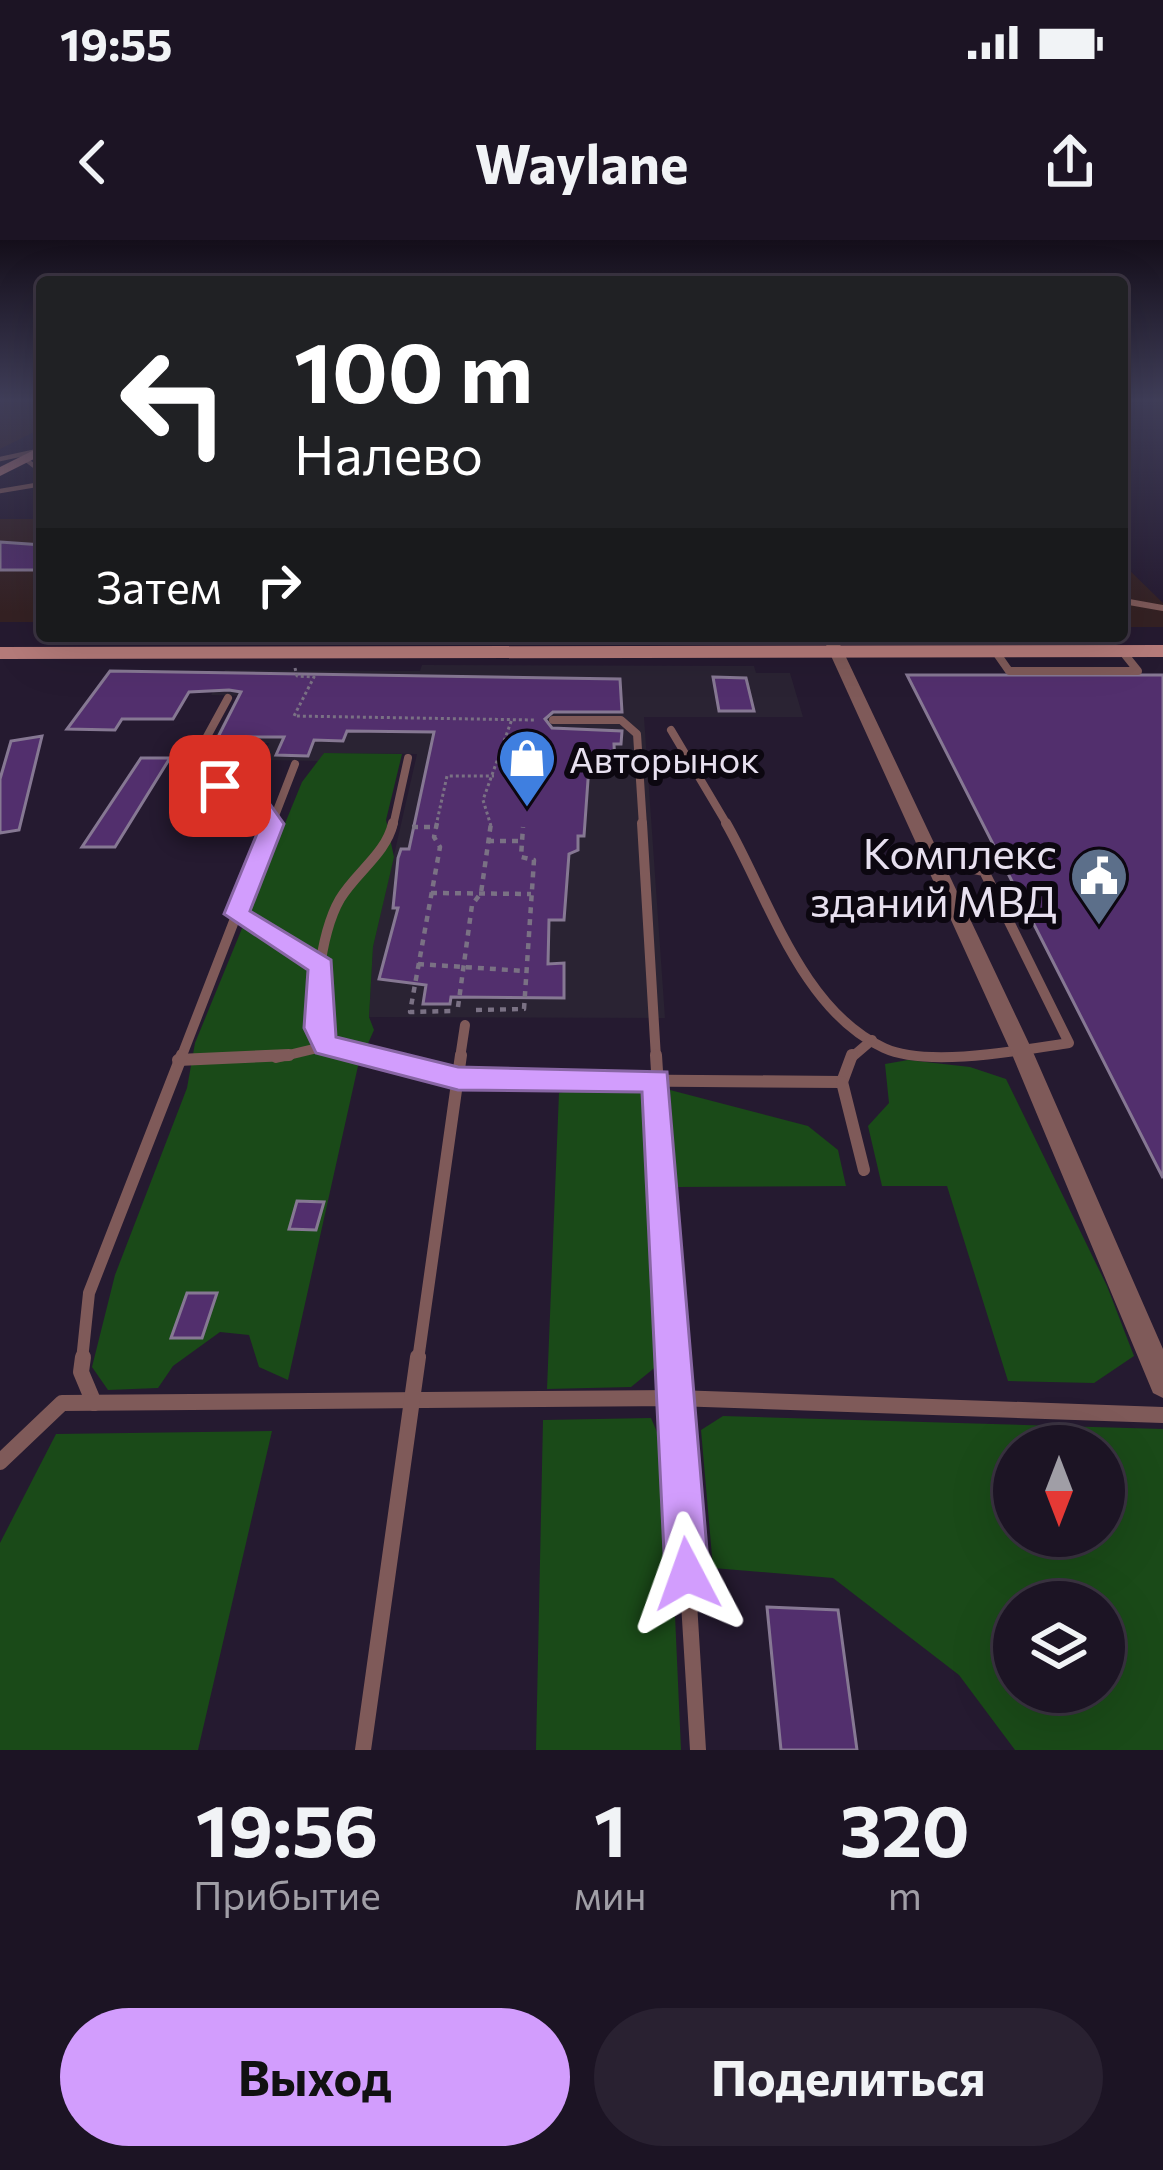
<!DOCTYPE html>
<html lang="ru">
<head>
<meta charset="utf-8">
<style>
  body { margin:0; font-family:Commissioner,sans-serif; background:#292131; color:#f1f3f6; height:100vh; display:flex; flex-direction:column; font-size:45px; white-space:nowrap }
  * { box-sizing:border-box; margin:0 }
  p { font-size:39px; color:#a09ea6 }
  .icon { flex:none; width:66px; height:66px; fill:none; stroke:currentColor; stroke-width:2; stroke-linecap:round; stroke-linejoin:round }
  .map { position:relative; height:1510px; overflow:hidden }
  .sheet { display:flex; flex-direction:column; background:#1c1424; flex:1 }
  .sheet>* { flex:none }
  .banner { position:absolute; left:36px; top:36px; width:1092px; height:366px; border-radius:12px; box-shadow:0 12px 48px #0002,0 0 0 3px #3a3341; background:#202124; color:#fff; overflow:hidden }
  .needle { width:78px; rotate:180deg }
  .fabs { position:absolute; left:993px; top:1185px; display:grid; gap:24px }
  .fabs a { display:grid; place-items:center; width:132px; height:132px; border-radius:50%; background:#1c1424; box-shadow:0 12px 48px #0002,0 0 0 3px #3a3341; font-size:60px }
  .pin { position:absolute; display:grid; place-items:center; width:102px; height:102px; color:#fff; margin:-51px; border-radius:24px; box-shadow:0 6px 18px #0006 }
  .me { position:absolute; width:132px; margin:-66px; rotate:356deg; stroke-linejoin:round; filter:drop-shadow(0 0 9px #0008) }
  .turn { display:flex; align-items:center; gap:42px; height:252px; padding:0 60px; font-size:54px }
  .turn .icon { width:156px; height:156px; stroke-width:2.5 }
  .turn b { display:block; font-size:84px; line-height:102px }
  .then { display:flex; align-items:center; height:114px; padding:0 60px; background:#0003; gap:24px; font-size:45px }
  .eta { display:flex; justify-content:space-evenly; align-items:center; height:204px; text-align:center }
  .eta b { font-size:72px; font-weight:700; line-height:84px }
  .cta { display:flex; gap:24px; margin-top:auto; padding:24px 60px }
  .cta a { flex:1; height:138px; border-radius:72px; background:#d29dfd; color:#111; font-size:48px; font-weight:700; line-height:138px; text-align:center }
  .cta a+a { background:#292131; color:#f1f3f6 }
  .status { display:flex; justify-content:space-between; align-items:center; height:84px; padding:0 60px; background:#1c1424; direction:ltr }
  .status svg { height:33px; fill:currentColor }
  header { display:flex; justify-content:space-between; align-items:center; height:156px; padding:0 60px; background:#1c1424; font-size:54px; font-weight:700 }
  .map>svg:first-child { display:block }
</style>
</head>
<body>
<div class="status"><b>19:55</b><svg viewBox="0 0 49 12"><path d="M0 12V9h3v3zM5 12V6h3v6zM10 12V3h3v9zM15 12V0h3v12zM26 1h20v11H26zM47 4h2v5h-2z"/></svg></div>
<header><svg class="icon" aria-label="back" viewBox="0 0 24 24"><path d="M15 5l-7 7 7 7"/></svg>Waylane<svg class="icon" aria-label="share" viewBox="0 0 24 24"><path d="M12 15V3M7 8l5-5 5 5M5 13v7h14v-7"/></svg></header>
<div class="map">
<svg width="1163" height="1510" viewBox="0 0 1163 1510">
  <rect width="100%" height="100%" fill="#251a30"/>
  <!-- commercial -->
  <path fill="#2a2333" d="M422 425 754 426 756 433H790L803 477H644L665 778 369 777 373 707 417 514 324 513 320 521 263 520 269 503H211L238 456 211 455 225 430 420 431Z"/>
  <!-- industrial -->
  <g fill="#342123">
    <path d="M0 162H42V188L0 209Z"/>
    <rect x="0" y="279" width="42" height="103"/>
    <path d="M1122 323 1163 363V387H1122Z"/>
  </g>
  <!-- green -->
  <g fill="#1a4a18" fill-rule="evenodd">
    <path d="M324 513 402 514 386 580 394 617 373 707 369 777 374 790 358 826 288 1140 259 1127 249 1095 220 1092 173 1126 158 1148 108 1150 92 1127 115 1035 187 848 195 803 302 542Z"/>
    <path d="M908 820 970 827 1006 839 1107 1046 1134 1116 1094 1143 1008 1141 947 946H882L868 886 889 863 885 824Z"/>
    <path d="M586 848 639 851 644 856 658 1125 631 1147 547 1149 559 853Z"/>
    <path d="M670 850 808 886 838 910 846 946 677 947Z"/>
    <path d="M723 1176 1163 1189V1510H1015L959 1435 833 1338 713 1328 701 1190ZM1014 1206H1104V1296H1014ZM1014 1362H1104V1452H1014Z"/>
    <path d="M651 1178 668 1218 681 1510H536L543 1180Z"/>
    <path d="M272 1191 198 1510H0V1303L56 1194Z"/>
  </g>
  <!-- building -->
  <g fill="#522f6d" stroke="#867893" stroke-width="3">
    <path d="M0 302 42 305V330H0Z"/>
    <path d="M110 431 620 439 622 472H553L545 479 552 488 622 491 621 504H614L615 526H589L584 596H578V610L569 614 564 680H549L548 724 564 723V758L451 757 450 764H423L426 745 379 739 398 668H393L398 618 401 609H409L434 492 347 491 343 501 314 500 308 516 276 515 284 497H218L241 452 229 450 189 452 173 479H122L115 490 67 489Z"/>
    <path d="M907 435H1163V938Z"/>
    <path d="M713 437 746 438 754 471H719Z"/>
    <path d="M42 496 19 590 0 593V539L11 501Z"/>
    <path d="M141 518H170L115 607H82Z"/>
    <path d="M297 961 324 962 316 990 289 989Z"/>
    <path d="M187 1053H217L202 1098H171Z"/>
    <path d="M767 1367 838 1370 857 1510H781Z"/>
  </g>
  <g fill="none" stroke-linecap="round" stroke-linejoin="round">
    <!-- path-far1 -->
    <g stroke="#7a7184" stroke-width="3" stroke-dasharray="3 3" stroke-linecap="butt">
      <path d="M295 428 297 436 314 437 294 476 535 480"/>
      <path d="M436 586 447 536H494"/>
      <path d="M491 586 483 560 512 479"/>
    </g>
    <!-- path -->
    <g stroke="#7a7184" stroke-width="4.5" stroke-dasharray="6 6" stroke-linecap="butt">
      <path d="M437 583 434 597 440 607 410 772 452 771"/>
      <path d="M412 587H437"/>
      <path d="M488 601H522"/>
      <path d="M431 653 531 654"/>
      <path d="M418 724 525 731"/>
      <path d="M458 767 472 665 481 653 491 583"/>
      <path d="M476 770 524 769 534 620 521 617 523 587"/>
    </g>
    <!-- lane-far5 -->
    <g stroke="#7f5a59" stroke-width="4.5">
      <path d="M0 219 42 210"/>
      <path d="M25 219 42 232"/>
      <path d="M0 251 42 244"/>
    </g>
    <!-- lane-far4 -->
    <path stroke="#7f5a59" stroke-width="6" d="M1122 355 1129 362 1163 368"/>
    <!-- lane-far3 -->
    <g stroke="#7f5a59" stroke-width="8">
      <path d="M995 411 1009 431H1138L1122 411"/>
      <path d="M228 458 204 502 224 526 221 546 234 560 259 565 273 583"/>
      <path d="M553 480H621L637 494 643 586"/>
      <path d="M671 490 728 586"/>
      <path d="M271 586 295 524"/>
      <path d="M393 586 408 518"/>
    </g>
    <!-- lane-far2 -->
    <g stroke="#7f5a59" stroke-width="10">
      <path d="M642 583 656 818"/>
      <path d="M726 583C768 656 801 770 884 808 927 828 1022 810 1069 803L984 631 934 621"/>
      <path d="M236 673 322 726"/>
      <path d="M181 818 272 583"/>
      <path d="M276 818 326 806"/>
      <path d="M374 818 326 806C310 771 320 693 340 659 356 632 386 614 393 583"/>
      <path d="M460 818 465 785"/>
      <path d="M851 818 872 800"/>
    </g>
    <!-- lane-far1 -->
    <g stroke="#7f5a59" stroke-width="12">
      <path d="M362 815 458 839 842 842 852 815"/>
      <path d="M656 815 675 1120"/>
      <path d="M178 820 289 815"/>
      <path d="M842 842 864 930"/>
      <path d="M82 1120 89 1053 182 815"/>
      <path d="M418 1120 461 815"/>
    </g>
    <!-- lane -->
    <g stroke="#7f5a59" stroke-width="16">
      <path d="M83 1117 81 1132 94 1163"/>
      <path d="M674 1117 698 1510"/>
      <path d="M0 1222 62 1163 675 1158 1163 1175"/>
      <path d="M363 1510 418 1117"/>
    </g>
    <!-- street -->
    <path fill="#7f5a59" fill-rule="evenodd" d="M822 396H836L1033 812 1163 1109V1158L1153 1153 1011 812Z"/>
    <!-- secondary -->
    <g fill="#b57b7a" fill-rule="evenodd">
      <path d="M42 206V215L0 236V227Z"/>
      <path d="M1163 405V417L0 419V407Z"/>
    </g>
  </g>
  <!-- sky -->
  <linearGradient id="sky" x2="0" y2="1"><stop stop-color="#140e1a"/><stop offset="0.43" stop-color="#403e59"/><stop offset="1" stop-color="#403e59" stop-opacity="0"/></linearGradient>
  <rect width="1163" height="373" fill="url(#sky)"/>
  <!-- route -->
  <path fill="#d29dfd" stroke="#8866a4" stroke-width="3" d="M213 542H228L241 555 267 560 284 584 250 671 331 720 336 797 458 827 667 832 709 1334 702 1350 687 1356 671 1350 665 1334 642 852 458 850 316 813 304 788 308 730 224 674 261 584 252 570 226 565 210 546Z"/>
  <!-- icons -->
  <defs>
    <g id="shop-pin" transform="scale(3)"><path d="M0 17L-7.5 6A9.5 9.5 0 1 1 7.5 6Z" fill="#3f7fe0" stroke="#0c0710"/><path d="M-5-2.5h2.3a2.7 3.5 0 0 1 5.4 0H5L5.5 6h-11ZM-1.5-2.5h3a1.5 2.3 0 0 0-3 0Z" fill="#fff"/></g>
    <g id="civic-pin" transform="scale(3)"><path d="M0 17L-7.5 6A9.5 9.5 0 1 1 7.5 6Z" fill="#5c6f8a" stroke="#0c0710"/><path d="M-.6-6.5H3V-4.5H.6V-3L4-1V1h2V6H-6V1h2V-1L-.6-3ZM-1.2 2.5V6h2.4V2.5Z" fill="#fff"/></g>
  </defs>
  <g fill-rule="evenodd">
    <use href="#shop-pin" x="527" y="518"/>
    <use href="#civic-pin" x="1099" y="636"/>
  </g>
  <g text-anchor="middle" dominant-baseline="central" stroke-width="12" stroke-linejoin="round" paint-order="stroke">
    <!-- far-poi labels -->
    <g font-size="36" fill="#e7e0ef" stroke="#0c0710" text-anchor="start">
      <text x="569" y="518">Авторынок</text>
    </g>
    <!-- poi labels -->
    <g font-size="42" fill="#e7e0ef" stroke="#0c0710" text-anchor="end">
      <text x="1057" y="612">Комплекс<tspan x="1057" dy="48">зданий МВД</tspan></text>
    </g>
  </g>
</svg>
<div class="fabs">
<a><svg class="needle" viewBox="-14 -14 28 28"><path d="M0-13l5 13h-10z" fill="#e53935"/><path d="M0 13l5-13h-10z" fill="#a09ea6"/></svg></a>
<a><svg class="icon" aria-label="layers" viewBox="0 0 24 24"><path d="M12 4l9 5-9 5-9-5zM3 14l9 5 9-5"/></svg></a>
</div>
<div class="pin" style="left:220px;top:546px;background:#d93025"><svg class="icon" aria-label="arrive" viewBox="0 0 24 24"><path d="M6 21V4h12l-3 4 3 4H6"/></svg></div>
<svg class="me" style="left:687px;top:1334px" viewBox="-20 -20 40 40"><path d="M0-17L14 15 0 8-14 15z" fill="#d29dfd" stroke="#fff" stroke-width="4"/></svg>
<div class="banner">
<div class="turn"><svg class="icon" aria-label="left" viewBox="0 0 24 24"><path d="M17 20v-9H6M10 6l-5 5 5 5"/></svg><div><b>100 m</b>Налево</div></div>
<div class="then">Затем<svg class="icon" aria-label="right" viewBox="0 0 24 24"><path d="M7 20v-9h11M14 6l5 5-5 5"/></svg></div>
</div>
</div>
<section class="sheet">
<div class="eta">
<div><b>19:56</b><p>Прибытие</p></div>
<div><b>1</b><p>мин</p></div>
<div><b>320</b><p>m</p></div>
</div>
<div class="cta"><a>Выход</a><a>Поделиться</a></div>
</section>
</body>
</html>
